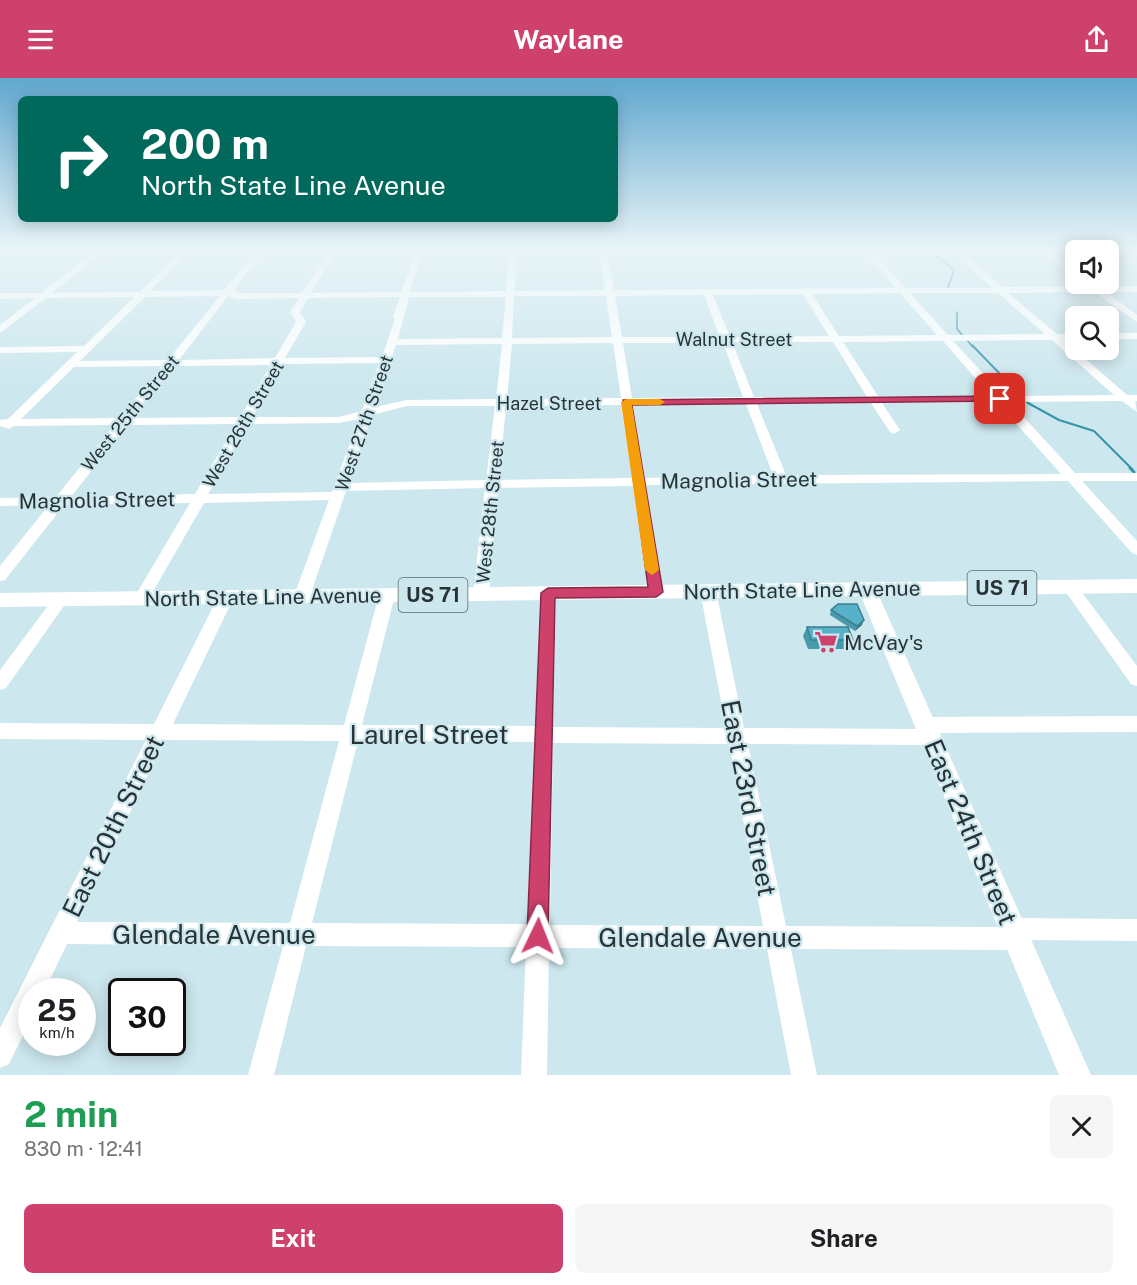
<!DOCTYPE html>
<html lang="en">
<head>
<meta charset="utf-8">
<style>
  body { margin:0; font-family:"Public Sans",sans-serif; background:#f6f6f6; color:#202124; height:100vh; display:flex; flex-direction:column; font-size:22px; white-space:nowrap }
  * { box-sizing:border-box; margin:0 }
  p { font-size:20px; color:#757577 }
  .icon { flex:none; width:33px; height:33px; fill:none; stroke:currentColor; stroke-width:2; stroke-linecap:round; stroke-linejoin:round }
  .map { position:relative; height:997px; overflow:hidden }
  .drawer { display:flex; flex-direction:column; background:#fff; flex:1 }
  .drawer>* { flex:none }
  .hud { position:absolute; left:18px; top:18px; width:600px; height:126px; border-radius:9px; box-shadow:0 3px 15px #0003; background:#00695c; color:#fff; overflow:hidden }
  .tools { position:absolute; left:1065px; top:162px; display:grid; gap:12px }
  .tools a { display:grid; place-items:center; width:54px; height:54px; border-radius:9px; background:#fff; box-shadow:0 3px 15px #0003; font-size:30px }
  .speed { position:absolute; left:18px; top:900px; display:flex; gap:12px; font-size:30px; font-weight:700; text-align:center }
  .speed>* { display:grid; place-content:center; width:78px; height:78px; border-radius:50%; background:#fff; box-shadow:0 3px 15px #0003; line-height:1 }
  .speed small { font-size:15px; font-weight:400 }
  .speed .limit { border:3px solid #111; border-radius:9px; background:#fff; color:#111 }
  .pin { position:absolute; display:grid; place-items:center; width:51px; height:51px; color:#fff; margin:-26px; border-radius:12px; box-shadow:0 3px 9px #0006 }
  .me { position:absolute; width:66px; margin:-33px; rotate:2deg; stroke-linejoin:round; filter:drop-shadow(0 0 4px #0008) }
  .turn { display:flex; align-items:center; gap:21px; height:126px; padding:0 24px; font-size:27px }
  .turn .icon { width:78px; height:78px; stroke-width:2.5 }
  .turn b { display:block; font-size:42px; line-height:51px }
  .round { display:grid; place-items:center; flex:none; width:63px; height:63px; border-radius:9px; background:#f6f6f6 }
  .overview { display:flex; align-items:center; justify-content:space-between; height:102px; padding:0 24px }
  h1 { font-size:36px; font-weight:700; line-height:45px; color:#1e9e55 }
  .primary-button { display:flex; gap:12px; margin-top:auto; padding:12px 24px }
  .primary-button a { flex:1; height:69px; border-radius:9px; background:#ce416d; color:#fff; font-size:24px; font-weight:700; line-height:69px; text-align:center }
  .primary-button a+a { background:#f6f6f6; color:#202124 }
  header { display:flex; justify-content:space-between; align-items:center; height:78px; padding:0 24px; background:#ce416d; color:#fff; font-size:27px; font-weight:700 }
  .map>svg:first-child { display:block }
</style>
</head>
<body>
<header><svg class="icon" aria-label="menu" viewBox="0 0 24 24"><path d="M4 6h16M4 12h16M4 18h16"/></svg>Waylane<svg class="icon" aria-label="share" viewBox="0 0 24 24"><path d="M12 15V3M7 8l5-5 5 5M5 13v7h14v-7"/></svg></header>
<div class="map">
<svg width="1137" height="997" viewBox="0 0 1137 997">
  <rect width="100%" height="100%" fill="#cce7ee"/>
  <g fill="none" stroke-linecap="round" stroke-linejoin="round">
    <!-- stream-far2 -->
    <g stroke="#3494a9" stroke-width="1.5">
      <path d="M929 171 954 193 948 209"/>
      <path d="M957 234V251L973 269"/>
    </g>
    <!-- stream-far1 -->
    <path stroke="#3494a9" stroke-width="2" d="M972 267 1028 325 1059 342 1094 353 1132 391"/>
    <!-- stream -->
    <path stroke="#3494a9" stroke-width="3" d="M1130 390 1134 394"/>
    <!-- minor -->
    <g fill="#fff" fill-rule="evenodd">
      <path d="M539 171 517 173 515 213 605 212 599 171H734L607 174 614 212 896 210 861 171H870L905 210H992L949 171H958L1002 209 1137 208V214H1106L1137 237V244L1094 214 1008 215 1057 256H1076V262H1064L1127 317H1137V323H1135L1137 334 1122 323 1010 324 1075 395H1137V403H1082L1137 463V477L1132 475 1068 403 646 407 664 514 661 518H651L648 514 633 408 498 410 489 516 486 520H476L473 516 485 410 346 413 310 518 307 522H297L294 518 329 422 204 425 147 524H137L134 520 190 425 64 427 5 502 0 503V488L49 427 0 428V420L56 419 114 347 14 348 9 351 0 348V342L8 341 77 274 0 275V269L84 268 134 219 46 220 0 255V247L35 220 0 221V215H41L90 177H0V173ZM415 174 401 214 311 215 335 175ZM423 174H509L506 213 410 214ZM254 175 224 212 150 213 187 176ZM262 175H327L302 215H236L238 213 235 211ZM178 176 140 214 52 215 100 177ZM900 215 937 257 839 258 812 216ZM910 215H998L1045 256 948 257ZM803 216 829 258 730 259 713 217ZM704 217 720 259H622L615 218ZM220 218 168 282 80 283 145 219ZM228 218 236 221 299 220 290 234 296 244 275 280 179 282ZM514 218H606L612 259 512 260ZM400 219 393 238 395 241 382 279 285 280 306 244 300 234 308 220ZM409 219H506L502 260 398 261ZM1052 262 1114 317 1004 318 953 263ZM943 263 991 318H878L843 264ZM732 264H833L867 319H754ZM613 265 621 320 507 321 512 266ZM623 265H723L743 319 632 320ZM502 266 496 321 407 322 375 329 396 267ZM379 285 362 333 339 339H252L282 286ZM271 287 240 339 132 340 174 288ZM162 288 120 340 21 341 74 289ZM997 324 1061 396 786 397 757 326 871 325 890 354 894 356 900 352 882 325ZM746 326 773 397 645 400 633 327ZM621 327 632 400 499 402 506 328ZM407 328H495L486 402 349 405 372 337ZM359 341 332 414 208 416 248 346 339 345ZM236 346 195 416 71 419 127 347Z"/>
      <path d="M1037 171H1047L1076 192V198Z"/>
      <path d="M1126 171H1136L1137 178Z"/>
      <rect x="1108" y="255" width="29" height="6"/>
      <path d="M1070 504 1075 505 1137 588V608L1131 606 1065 513 1062 509 1065 505Z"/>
      <path d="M708 507 713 509 716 513 744 650 918 651 916 647 919 641 925 639 1137 638V654L937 655 939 659 937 665 930 667 748 666 786 848 1001 849 1004 843 1012 840 1137 841V863L1028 862 1025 869 1017 872 791 871 817 997H791L767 871 549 870 547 997H521L526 869 306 868 274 997H248L283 868 67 866 44 914H32V939L9 986 0 990V950L146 662 0 661V645L154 646 218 519 221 515H231L234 519 173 646 344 647 379 517 382 513H392L395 517 362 647 535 648 540 515 543 511H553L556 515 553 649 726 650 700 513 703 509ZM165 662 339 663 290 845 77 844ZM358 663 534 664 527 846 312 845ZM553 665 729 666 763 848 550 847Z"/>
      <path d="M61 515 66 517 69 521 66 525 6 610 0 612V592L56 517Z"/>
    </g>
    <!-- major -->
    <path fill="#fff" fill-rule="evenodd" d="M1137 501V515L879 518 1091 997H1059L861 518 0 529V515Z"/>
  </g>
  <!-- wall -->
  <g fill="#4999ac">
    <path d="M831 532 862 547 855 553 830 537Z"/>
    <path d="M807 549 853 562 849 571H808L803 558Z"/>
  </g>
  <!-- shaded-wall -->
  <path fill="#3c7d8c" d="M864 542 862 547 855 553 857 548Z"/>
  <!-- building -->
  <g fill="#55b2c8" stroke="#3c7d8c" stroke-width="1.5">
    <path d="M838 526H857L864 542 857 548 831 532Z"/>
    <path d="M807 549H848L853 562H811Z"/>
  </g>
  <!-- sky -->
  <linearGradient id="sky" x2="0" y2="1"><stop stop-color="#60a7cf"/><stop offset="0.55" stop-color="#e8f4f7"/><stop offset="1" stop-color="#e8f4f7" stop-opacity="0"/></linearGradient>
  <rect width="1137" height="311" fill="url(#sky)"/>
  <!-- route -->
  <path fill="#ce416d" stroke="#862a47" stroke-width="1.5" d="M1000 318H1003V323L632 327 663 514 656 519 555 520 548 858 545 866 538 869 530 866 527 858 541 515 548 510 648 509 623 322Z"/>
  <!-- slow -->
  <path fill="#f59e0b" d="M627 321H660L665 324 660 327H632L659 492 652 497 645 492 621 324Z"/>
  <!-- icons -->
  <defs>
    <g id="supermarket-bare" transform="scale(1.8)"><path d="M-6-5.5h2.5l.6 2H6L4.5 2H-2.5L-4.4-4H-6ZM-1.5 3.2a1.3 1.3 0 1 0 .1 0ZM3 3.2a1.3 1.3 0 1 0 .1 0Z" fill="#ce416d" stroke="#cce7ee" stroke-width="2.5" paint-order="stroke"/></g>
  </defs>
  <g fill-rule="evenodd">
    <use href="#supermarket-bare" x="826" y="564"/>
  </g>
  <g text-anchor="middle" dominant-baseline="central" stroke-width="4.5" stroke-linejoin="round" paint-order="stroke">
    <!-- far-street labels -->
    <g font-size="18" fill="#283335" stroke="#cce7ee">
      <text x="734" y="261">Walnut Street</text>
      <text x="549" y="325">Hazel Street</text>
      <text transform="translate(130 335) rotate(-51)">West 25th Street</text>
      <text transform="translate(364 345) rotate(-71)">West 27th Street</text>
      <text transform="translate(243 346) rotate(-60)">West 26th Street</text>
      <text transform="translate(490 434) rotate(-84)">West 28th Street</text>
    </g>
    <!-- shield labels -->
    <g fill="#cce7ee" stroke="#59696c" stroke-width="1.5">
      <rect x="967.5" y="493" width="69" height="34" rx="4.5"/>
      <rect x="398.5" y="500" width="69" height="34" rx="4.5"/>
    </g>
    <g font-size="20" font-weight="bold" fill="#283335">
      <text x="1002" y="510">US 71</text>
      <text x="433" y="517">US 71</text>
    </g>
    <!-- street labels -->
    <g font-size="21" fill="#283335" stroke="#cce7ee">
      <text transform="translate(739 402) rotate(-1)">Magnolia Street</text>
      <text transform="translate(97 422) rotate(-1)">Magnolia Street</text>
      <text transform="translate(802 512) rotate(-1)">North State Line Avenue</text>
      <text transform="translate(263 519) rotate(-1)">North State Line Avenue</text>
    </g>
    <!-- poi labels -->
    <g font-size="21" fill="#283335" stroke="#cce7ee" text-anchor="start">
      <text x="844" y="564">McVay's</text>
    </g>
    <!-- near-street labels -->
    <g font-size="26" fill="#283335" stroke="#cce7ee">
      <text x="429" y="656">Laurel Street</text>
      <text transform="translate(749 720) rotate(79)">East 23rd Street</text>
      <text transform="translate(113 748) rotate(-64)">East 20th Street</text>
      <text transform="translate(971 754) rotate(67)">East 24th Street</text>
      <text x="214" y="856">Glendale Avenue</text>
      <text x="700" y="859">Glendale Avenue</text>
    </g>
  </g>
</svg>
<div class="tools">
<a><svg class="icon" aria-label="sound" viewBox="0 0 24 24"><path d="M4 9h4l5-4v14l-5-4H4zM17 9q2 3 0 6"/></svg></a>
<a><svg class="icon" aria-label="search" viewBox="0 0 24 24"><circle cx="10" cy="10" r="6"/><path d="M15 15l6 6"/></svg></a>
</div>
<div class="speed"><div>25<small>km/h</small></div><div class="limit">30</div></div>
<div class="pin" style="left:1000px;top:321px;background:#d93025"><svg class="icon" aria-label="arrive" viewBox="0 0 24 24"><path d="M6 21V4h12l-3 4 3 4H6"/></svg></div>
<svg class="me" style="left:538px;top:858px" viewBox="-20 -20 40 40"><path d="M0-17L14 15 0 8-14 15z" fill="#ce416d" stroke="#fff" stroke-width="4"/></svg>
<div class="hud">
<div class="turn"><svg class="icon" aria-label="right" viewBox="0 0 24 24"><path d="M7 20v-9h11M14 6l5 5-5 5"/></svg><div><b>200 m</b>North State Line Avenue</div></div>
</div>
</div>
<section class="drawer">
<div class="overview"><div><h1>2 min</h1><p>830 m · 12:41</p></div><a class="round"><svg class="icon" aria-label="close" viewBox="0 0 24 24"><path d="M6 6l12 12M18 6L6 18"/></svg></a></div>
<div class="primary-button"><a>Exit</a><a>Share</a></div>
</section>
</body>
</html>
